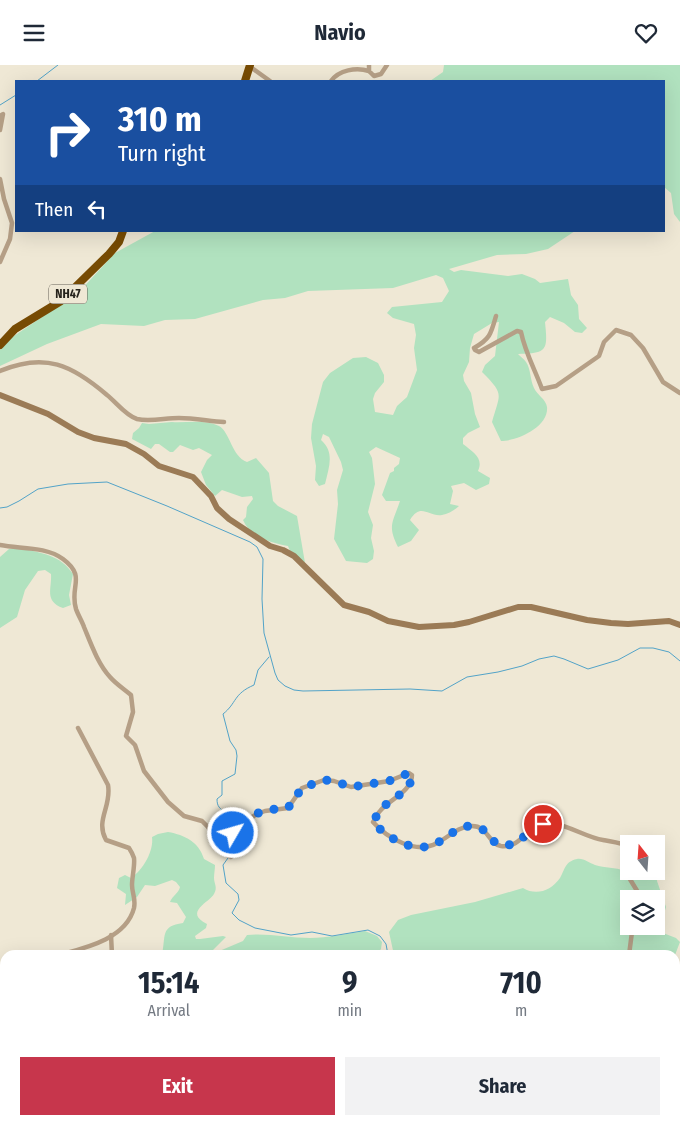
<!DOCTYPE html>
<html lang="en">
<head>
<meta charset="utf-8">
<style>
  body { margin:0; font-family:"Fira Sans Condensed",sans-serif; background:#f2f2f3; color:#1f2937; height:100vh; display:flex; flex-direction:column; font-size:19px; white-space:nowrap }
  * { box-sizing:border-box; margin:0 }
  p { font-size:16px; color:#747a83 }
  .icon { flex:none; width:28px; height:28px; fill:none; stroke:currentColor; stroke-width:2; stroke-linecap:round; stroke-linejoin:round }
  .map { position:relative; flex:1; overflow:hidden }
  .details { position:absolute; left:0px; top:885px; width:680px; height:175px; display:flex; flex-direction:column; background:#fff; border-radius:15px 15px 0 0; box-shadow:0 5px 20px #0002 }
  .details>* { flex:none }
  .guide { position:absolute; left:15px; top:15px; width:650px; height:152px; border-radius:0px; box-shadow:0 5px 20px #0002; background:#1a4fa0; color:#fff; overflow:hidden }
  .needle { width:32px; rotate:343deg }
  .fabs { position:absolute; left:620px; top:770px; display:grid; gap:10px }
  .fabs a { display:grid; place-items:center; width:45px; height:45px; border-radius:0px; background:#fff; box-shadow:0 5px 20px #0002; font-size:25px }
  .pin { position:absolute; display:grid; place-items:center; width:42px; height:42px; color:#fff; margin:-21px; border:2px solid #fff; border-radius:50%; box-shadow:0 1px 5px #0007 }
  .me { position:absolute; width:55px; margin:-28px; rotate:52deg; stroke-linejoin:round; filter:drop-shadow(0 0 4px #0008) }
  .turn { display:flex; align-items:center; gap:18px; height:105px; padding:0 20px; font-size:22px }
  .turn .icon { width:65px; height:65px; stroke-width:2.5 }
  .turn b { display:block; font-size:35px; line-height:42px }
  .then { display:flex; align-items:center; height:48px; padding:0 20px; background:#0003; gap:10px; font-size:19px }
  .eta { display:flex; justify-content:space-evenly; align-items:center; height:85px; text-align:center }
  .eta b { font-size:30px; font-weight:700; line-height:35px }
  .cta { display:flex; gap:10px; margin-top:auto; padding:10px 20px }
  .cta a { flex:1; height:58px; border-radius:0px; background:#c7364c; color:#fff; font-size:20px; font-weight:700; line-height:58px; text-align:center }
  .cta a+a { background:#f2f2f3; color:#1f2937 }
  header { display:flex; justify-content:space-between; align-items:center; height:65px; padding:0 20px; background:#fff; font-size:22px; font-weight:700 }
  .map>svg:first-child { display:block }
</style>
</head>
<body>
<header><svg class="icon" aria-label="menu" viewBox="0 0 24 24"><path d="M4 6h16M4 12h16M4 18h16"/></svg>Navio<svg class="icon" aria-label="heart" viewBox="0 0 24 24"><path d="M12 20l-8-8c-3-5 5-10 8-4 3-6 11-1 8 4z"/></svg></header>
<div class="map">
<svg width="680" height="1060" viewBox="0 0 680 1060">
  <rect width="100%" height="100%" fill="#efe8d5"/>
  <!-- green -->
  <g fill="#b1e2bf" fill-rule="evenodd">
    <path d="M444 0H680V157L674 149 671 128 664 122V16H430L443 7Z"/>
    <path d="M155 166H575L548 184 526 189 497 190 449 204 454 207 461 205 508 211 522 209 535 214 540 218 568 214 571 230 578 240 579 254 587 263 582 268 575 267 564 258 550 252 545 257C548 286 547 288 518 289 520 291 524 294 526 297 531 304 530 315 534 323 537 330 546 334 547 342 549 362 517 376 501 376L492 357C500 328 505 330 482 307L485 300 495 291 499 257 492 258 474 269 470 283 469 297 463 310 464 316 471 328 475 349 480 362 468 368 463 373V379C473 387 484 393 478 406L490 413 489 419 476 425 464 418 451 421 453 426 450 439 459 441C455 445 448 449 442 450 428 452 421 437 410 455L419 465 411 476 398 482C387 461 393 457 400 436H386L382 430 390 408 394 406V403L399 399 400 393 376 382 369 387 372 393 375 419 368 447 373 460 371 473 374 486 373 494 367 498 346 496 334 474 338 439 337 425 343 405 341 397 329 372 323 369 321 375C335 387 329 402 325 419L319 421 315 415 316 401 311 373 312 359 323 317 330 308 353 293 366 292 378 298 384 310V317L375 328 373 334 375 347 393 350 397 341 407 332 417 305 414 283 416 270 414 259 393 253 387 248 392 242 442 237 449 226 443 213 436 210 393 223 308 226 285 233 263 235 195 254 165 255 144 261 101 259 47 279 0 301V285L11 273 79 227 115 188Z"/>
    <path d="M172 357C187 358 204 354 219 361 230 367 232 392 247 397L256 393 269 408 273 436 278 441 297 451 305 498 290 486 288 481C272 478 250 472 243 455L246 452 247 442 253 434 252 431 242 432 222 425 215 431 206 420 201 407 207 395 212 390 199 383 193 385 180 380 173 387H170L159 379H155L151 384 132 374 133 368 139 363 142 358 149 359Z"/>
    <path d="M20 483C41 488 61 490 73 509L69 530 71 540 63 543C44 536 52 524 51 509L45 505 38 506 25 525 17 552 0 563V492L9 484Z"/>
    <path d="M168 767C185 770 199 777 204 794L215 800C215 804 214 809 214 813 214 819 218 822 214 829 210 837 183 847 207 859L206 863 195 871 196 874H200L223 871 226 872 208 890H162C166 871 160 861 183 858L186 852 177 838 170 837C172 831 179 828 180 822L176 817 172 815 155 821 145 820 137 832 125 840 126 829 117 823 119 813 125 810 131 813C143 805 154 786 152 772L158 769Z"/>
    <path d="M656 792 661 795 657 816 666 842 660 862 663 868 676 873 680 877 675 890H394L389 867 398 855 411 850 475 837 523 823C536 831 551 826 560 813 565 805 564 797 577 794 584 793 589 798 595 800 605 803 615 802 625 806L629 804V806H656ZM629 834H656V861H629Z"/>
    <path d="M365 866 377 871 382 877 381 884 377 889 215 890 217 887 243 876 247 870C268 868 289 873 310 873 328 873 346 869 365 866Z"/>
    <path d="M675 895 677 916 680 920V1060H668L661 1055H675Z"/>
    <path d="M0 999 5 1001V1055H51V1060H0Z"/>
    <path d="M94 1055H231L228 1060H90Z"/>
    <path d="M482 1055H524L529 1060H483Z"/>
  </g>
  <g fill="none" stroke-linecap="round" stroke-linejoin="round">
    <!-- stream -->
    <g stroke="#52a3c8" stroke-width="1">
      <path d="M37 16 58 0"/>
      <path d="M0 40 16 30"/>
      <path d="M0 443 7 442 19 436 38 424 68 419 107 417 167 441 250 477 257 482 263 494 262 534 264 568 275 608 278 615 285 621 294 625 303 626 410 624 442 626 467 612 498 607 522 601 539 594 554 591 564 594 588 604 618 595 640 583H653L669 587 680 596"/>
      <path d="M232 765C231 760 229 752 225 748 220 743 217 742 217 734L222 730V716L235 709 237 691 236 685 230 676 223 649C237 638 233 629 254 620L258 605 269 592"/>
      <path d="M230 789 232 781"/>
      <path d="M228 793 223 800 226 818 238 829 239 835 232 848 239 855 255 863 291 870 312 867 332 871 368 865 380 871 386 879 388 890"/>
      <path d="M396 1060 397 1055"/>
    </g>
    <!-- street -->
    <g stroke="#b59f86" stroke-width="4.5">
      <path d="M369 0V6L374 11 381 9 387 0"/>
      <path d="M249 1 270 16"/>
      <path d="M331 16C339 5 356 2 369 6"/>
      <path d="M0 51 3 49 0 65"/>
      <path d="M0 114 4 134 12 158 10 174 0 197"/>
      <path d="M496 251C491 269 490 274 474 283L475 285 479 287 517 266 521 267C525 287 535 305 542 324L556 321 599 291 604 277 616 265 631 270 643 283 663 317 680 328"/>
      <path d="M0 306C45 287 72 300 107 330 116 337 126 351 137 354 150 357 165 353 179 353 194 353 209 356 224 357"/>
      <path d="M0 480C19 484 46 481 63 494 87 512 69 521 76 544 78 550 82 556 84 562 91 579 98 599 110 612 116 619 124 624 131 630L133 647 126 671 135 680 144 706 168 737 184 751 202 756 208 762 221 786 231 792 235 788 233 767 241 759 257 749 265 746 288 743 302 723 324 715 334 716 351 722 389 716 409 708 412 710C412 727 388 735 380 746 377 749 376 753 373 757 387 773 416 790 437 778 449 772 457 762 471 761 488 760 488 779 501 781 519 783 525 766 537 761 559 752 582 772 603 775 613 777 620 777 629 782"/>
      <path d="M629 792 624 802 625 806 642 834"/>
      <path d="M111 870 112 890"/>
      <path d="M59 890C85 883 126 874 134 843 136 834 132 828 132 820 132 812 135 801 134 793 133 790 131 786 129 783L106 775C95 755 112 741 108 720L78 663"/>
      <path d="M629 890 632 867 637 861"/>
      <path d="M0 906 5 907"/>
      <path d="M144 1055 146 1057 147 1055"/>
      <path d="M638 1055 656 1060"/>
      <path d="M234 1060 236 1055"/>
    </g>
    <!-- secondary -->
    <path stroke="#9b7b56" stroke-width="6" d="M0 330 48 349 78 367 94 373 126 379 144 389 159 401 193 412 211 431 217 443 229 454 270 481 283 485 294 491 344 540 369 547 388 556 419 562 454 560 469 557 518 542H531L587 555 611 558 628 559 669 556 680 560"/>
    <!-- highway -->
    <g stroke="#774b03" stroke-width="8">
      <path d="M245 16 250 0"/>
      <path d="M0 280 15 264 61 236 109 189 119 177 123 166"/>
    </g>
  </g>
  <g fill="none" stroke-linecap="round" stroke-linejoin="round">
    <!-- route -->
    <path stroke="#1a73e8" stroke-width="9" stroke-dasharray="0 16.2" d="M233 768C242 758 254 748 267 745 274 744 281 744 288 743L302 723 324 715 334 716 351 722 389 716 409 708 412 710C412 727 388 735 379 746 377 749 376 753 373 757 387 773 414 789 435 779 448 773 460 757 477 762 486 764 489 773 497 779 516 786 528 764 543 759"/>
  </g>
  <g text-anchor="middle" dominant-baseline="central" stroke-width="5" stroke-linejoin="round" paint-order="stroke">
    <!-- shield labels -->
    <rect fill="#efe8d5" stroke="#625e54" stroke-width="1" x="49" y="219.5" width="38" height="19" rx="4"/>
    <g font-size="12" font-weight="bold" fill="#26231c">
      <text x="68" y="229">NH47</text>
    </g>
  </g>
</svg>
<div class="fabs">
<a><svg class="needle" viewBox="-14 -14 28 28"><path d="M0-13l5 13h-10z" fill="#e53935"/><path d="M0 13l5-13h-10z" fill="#747a83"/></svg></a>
<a><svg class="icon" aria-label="layers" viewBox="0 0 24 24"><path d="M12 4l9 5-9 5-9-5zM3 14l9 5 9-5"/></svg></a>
</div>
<div class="pin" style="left:543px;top:759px;background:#d93025"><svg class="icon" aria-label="arrive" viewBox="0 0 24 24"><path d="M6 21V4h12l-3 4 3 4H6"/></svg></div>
<svg class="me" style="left:233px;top:768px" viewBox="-20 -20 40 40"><circle r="17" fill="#1a73e8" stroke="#fff" stroke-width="3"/><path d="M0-11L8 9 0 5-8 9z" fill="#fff"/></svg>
<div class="guide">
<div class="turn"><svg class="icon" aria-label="right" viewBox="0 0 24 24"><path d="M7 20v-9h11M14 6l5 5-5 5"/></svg><div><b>310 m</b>Turn right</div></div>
<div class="then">Then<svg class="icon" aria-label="left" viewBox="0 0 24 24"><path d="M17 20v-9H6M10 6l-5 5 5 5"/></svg></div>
</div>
<section class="details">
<div class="eta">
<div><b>15:14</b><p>Arrival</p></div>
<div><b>9</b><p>min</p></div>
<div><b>710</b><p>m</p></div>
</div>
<div class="cta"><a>Exit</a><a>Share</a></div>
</section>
</div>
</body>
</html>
